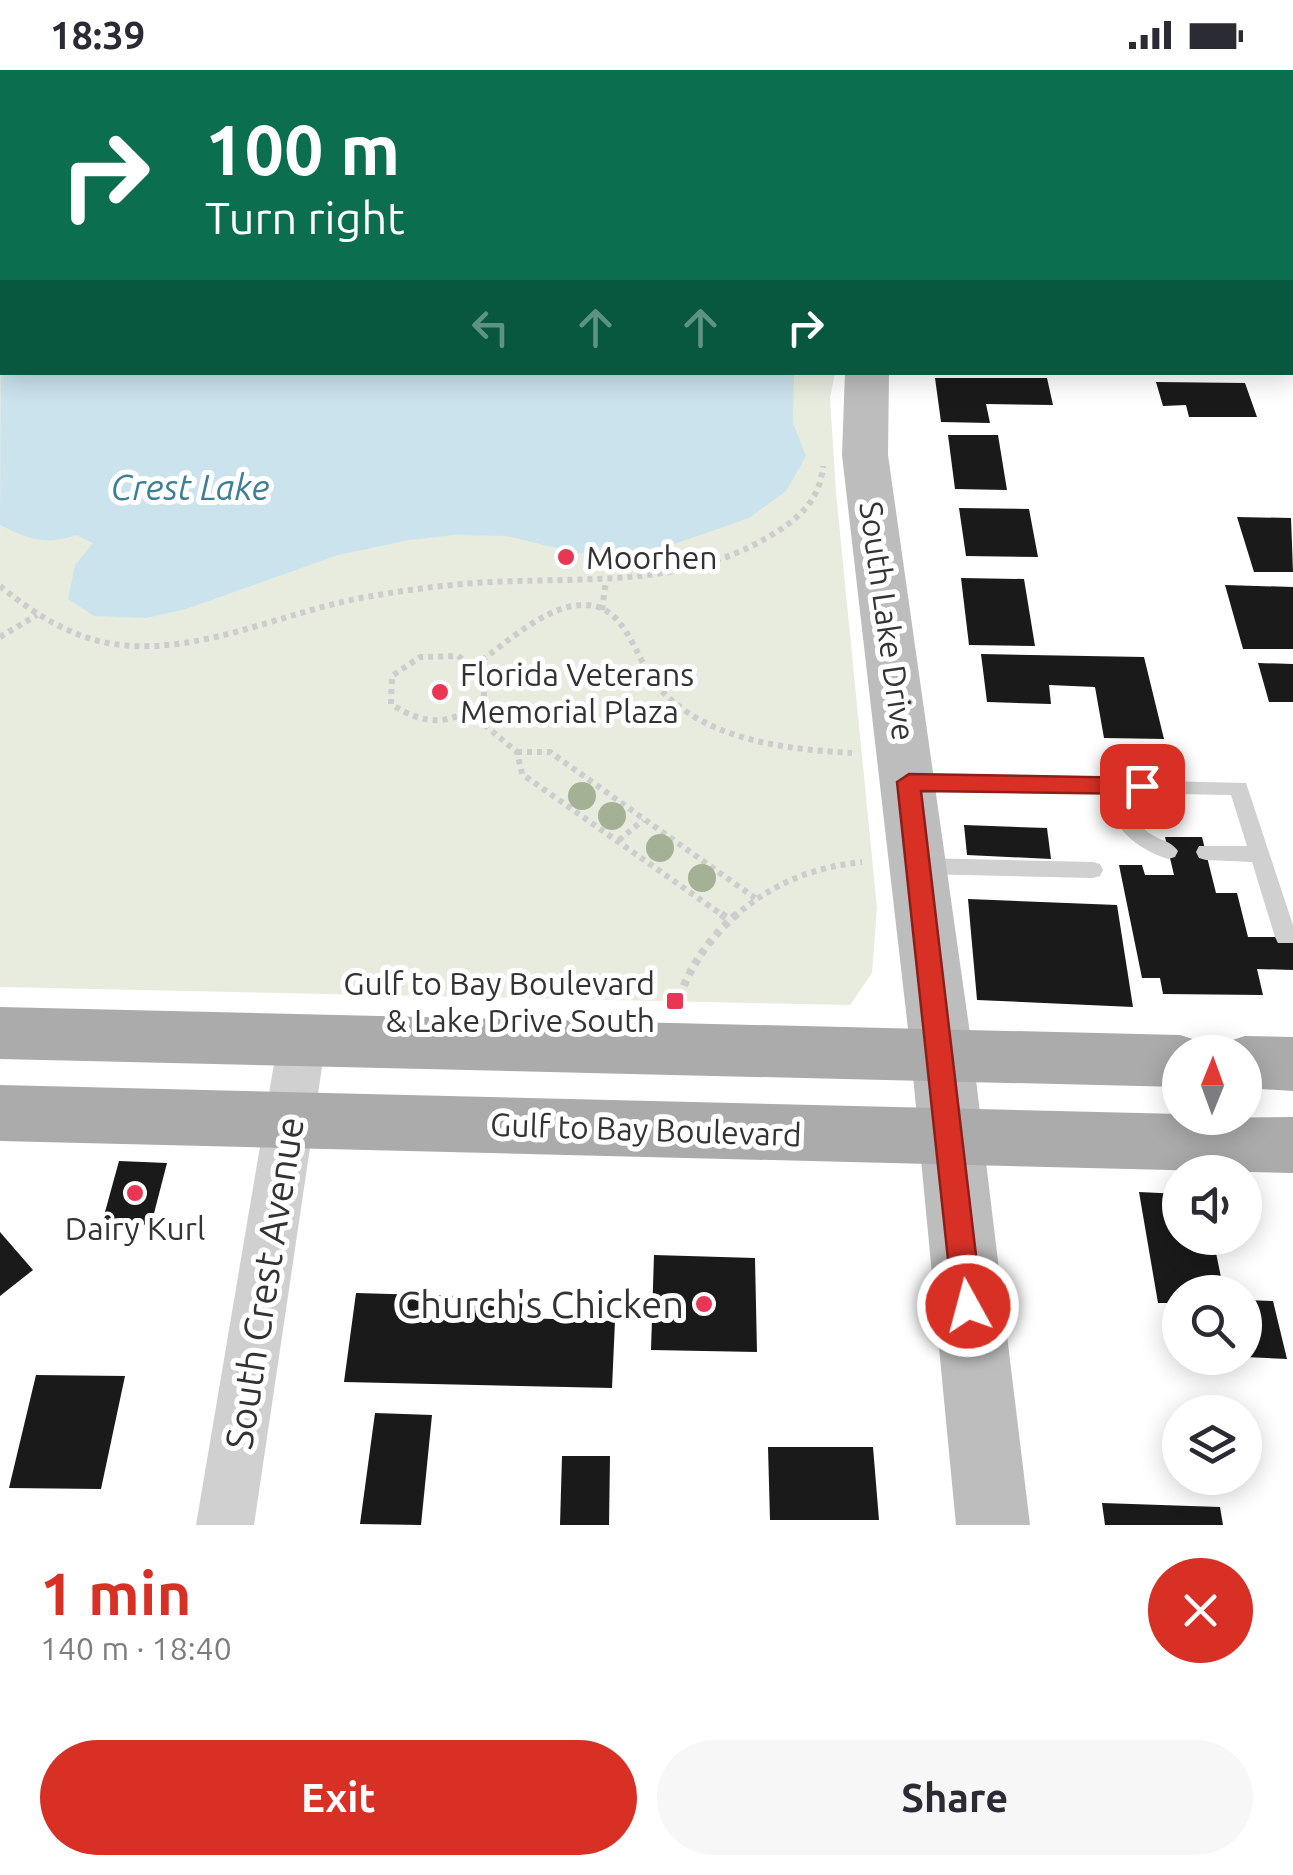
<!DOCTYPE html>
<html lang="en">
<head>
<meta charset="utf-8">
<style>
  body { margin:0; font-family:Ubuntu,sans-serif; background:#f7f7f7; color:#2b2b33; height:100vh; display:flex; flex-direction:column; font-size:38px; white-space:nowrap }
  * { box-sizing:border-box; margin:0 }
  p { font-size:32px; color:#7c7c81 }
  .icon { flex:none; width:55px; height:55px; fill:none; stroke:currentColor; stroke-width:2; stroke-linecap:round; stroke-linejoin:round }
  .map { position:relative; height:1455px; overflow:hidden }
  .sheet { display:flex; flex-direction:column; background:#fff; flex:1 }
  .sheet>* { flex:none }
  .guide { position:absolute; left:0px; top:0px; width:1295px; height:305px; box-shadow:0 5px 25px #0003; background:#0b6e4f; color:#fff; overflow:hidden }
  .needle { width:65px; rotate:1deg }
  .buttons { position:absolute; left:1162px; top:965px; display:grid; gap:20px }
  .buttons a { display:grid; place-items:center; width:100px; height:100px; border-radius:50%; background:#fff; box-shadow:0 5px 25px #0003; font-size:50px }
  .pin { position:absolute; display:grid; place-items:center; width:85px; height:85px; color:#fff; margin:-42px; border-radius:20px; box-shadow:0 5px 15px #0006 }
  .me { position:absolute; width:110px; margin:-55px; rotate:353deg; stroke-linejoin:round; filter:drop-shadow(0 0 8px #0008) }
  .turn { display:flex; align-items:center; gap:35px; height:210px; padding:0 40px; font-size:45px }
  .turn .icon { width:130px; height:130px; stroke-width:2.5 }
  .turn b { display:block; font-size:70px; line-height:85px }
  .lanes { display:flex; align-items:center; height:95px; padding:0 40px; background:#0003; justify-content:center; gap:50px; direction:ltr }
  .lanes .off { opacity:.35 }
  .round { display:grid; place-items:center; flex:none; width:105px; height:105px; border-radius:52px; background:#f7f7f7 }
  .overview { display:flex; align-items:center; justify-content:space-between; height:170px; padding:0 40px }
  h1 { font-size:60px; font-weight:600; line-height:75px; color:#d93025 }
  .action { display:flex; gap:20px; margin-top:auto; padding:20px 40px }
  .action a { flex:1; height:115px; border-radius:60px; background:#d93025; color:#fff; font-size:40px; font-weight:600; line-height:115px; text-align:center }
  .action a+a { background:#f7f7f7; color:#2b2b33 }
  .status { display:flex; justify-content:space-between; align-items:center; height:70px; padding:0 50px; background:#fff; direction:ltr }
  .status svg { height:28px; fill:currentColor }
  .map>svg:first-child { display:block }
</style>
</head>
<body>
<div class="status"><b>18:39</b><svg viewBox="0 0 49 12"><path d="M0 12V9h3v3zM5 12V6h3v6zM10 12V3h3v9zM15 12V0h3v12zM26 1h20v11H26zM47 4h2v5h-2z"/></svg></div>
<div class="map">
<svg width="1293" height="1455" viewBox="0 0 1293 1455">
  <rect width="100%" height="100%" fill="#fff"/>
  <!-- green -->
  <path fill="#e7ecdf" d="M0 0H866L2 2V302L835 303 830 328 836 422 877 838 872 903 850 935 0 917Z"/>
  <!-- water -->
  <g fill="#cbe3ed">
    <path d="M223 0H814L816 2H223Z"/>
    <path d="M2 55V302L794 303 793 353 806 386 786 421 749 448 657 480 577 483 507 466 454 465 409 470 338 485 186 539 146 548 94 546 68 529 75 495 93 473 76 465C46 476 28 469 0 455Z"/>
  </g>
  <!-- building -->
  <g fill="#1a1a1a">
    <path d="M935 308H1047L1053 335 986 334 990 353 941 352Z"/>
    <path d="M1156 312 1245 313 1257 347H1189L1186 335 1163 336Z"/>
    <path d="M948 365H998L1007 420 955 419Z"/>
    <path d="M959 438 1029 439 1038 487 966 486Z"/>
    <path d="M1237 447 1291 448 1293 502H1254Z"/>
    <path d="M961 508 1024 509 1035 576 969 575Z"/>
    <path d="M1225 515 1293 517V579H1243Z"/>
    <path d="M981 584 1144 587 1164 669 1104 668 1095 617 1049 615 1051 634 987 632Z"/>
    <path d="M1258 593 1293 594V632H1269Z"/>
    <path d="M964 755 1047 758 1051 789 967 785Z"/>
    <path d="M1165 767H1202L1216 823H1237L1248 867H1293V900L1257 899 1263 925 1163 924 1160 908H1142L1119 795H1142L1145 805H1174Z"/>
    <path d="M968 829 1117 835 1133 937 977 930Z"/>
    <path d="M119 1091 167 1093 151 1155 102 1153Z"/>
    <path d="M1139 1122 1180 1124V1168H1213L1224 1222H1180V1282L1169 1233H1158Z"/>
    <path d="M0 1162 33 1200 0 1226Z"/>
    <path d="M654 1185 755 1188 757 1282 651 1280Z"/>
    <path d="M356 1223 523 1228 521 1248 615 1251 612 1318 344 1312Z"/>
    <path d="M1245 1230 1273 1231 1287 1289 1245 1287Z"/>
    <path d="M36 1305 125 1306 101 1419 9 1418Z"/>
    <path d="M375 1343 432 1345 421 1455 360 1454Z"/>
    <path d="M768 1377H873L879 1450H770Z"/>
    <path d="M562 1386H610L609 1455H560Z"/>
    <path d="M1102 1433 1220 1437 1223 1455H1105Z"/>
  </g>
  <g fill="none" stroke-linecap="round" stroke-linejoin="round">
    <!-- path-far2 -->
    <path stroke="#cdcdcd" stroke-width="5" stroke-dasharray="4 4" stroke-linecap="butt" d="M125 2 137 0"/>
    <!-- path-far1 -->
    <g stroke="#cdcdcd" stroke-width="6" stroke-dasharray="5 5" stroke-linecap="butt">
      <path d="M0 516C35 545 75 570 121 575 205 584 290 539 372 526 412 519 452 514 492 512 592 507 690 518 778 461 804 444 820 427 823 396"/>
      <path d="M602 540 606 511"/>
      <path d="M0 567 37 545"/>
      <path d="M458 586 484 603V631C450 655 427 657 391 634L392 606 420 587Z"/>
      <path d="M474 596C506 574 553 527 595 536 629 544 638 596 660 619 708 671 785 679 852 683"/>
      <path d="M469 642 517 682 522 704 725 847"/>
      <path d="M517 682H550L755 828"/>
      <path d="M619 770 643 750"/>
      <path d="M734 847C771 814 813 797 862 792"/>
    </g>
    <!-- path -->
    <g stroke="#cdcdcd" stroke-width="8" stroke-dasharray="6 6" stroke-linecap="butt">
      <path d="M721 844 731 851"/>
      <path d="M675 938C688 900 706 871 737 844"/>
    </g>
    <!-- lane -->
    <g fill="#d0d0d0" fill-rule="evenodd">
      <path d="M911 705 1246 713 1293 855V873H1278L1275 867 1252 792 1206 790 1199 788 1196 782 1199 776H1247L1231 725 1122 723C1130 744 1138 758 1158 768 1167 772 1172 773 1178 781L1175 787 1168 789C1132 777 1115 758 1102 723L911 719 901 712Z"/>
      <path d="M921 788 1093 792 1100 794 1103 800 1100 806 1093 808 921 804 914 802 911 796 914 790Z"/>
    </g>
    <!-- street -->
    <g fill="#d0d0d0" fill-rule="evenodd">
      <rect x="1292" y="43" width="1" height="18"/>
      <rect x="1292" y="263" width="1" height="20"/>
      <path d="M302 950 319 956 326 970 254 1455H196L278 970 285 956Z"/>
    </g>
    <!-- secondary -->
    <g fill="#bdbdbd" fill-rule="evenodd">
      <path d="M874 0H910L911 2H876Z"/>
      <path d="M845 302H889L888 385 973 985 1030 1455H956L911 985 842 385Z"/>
    </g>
    <!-- primary -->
    <g fill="#ababab" fill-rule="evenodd">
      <path d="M0 937 1180 965 1202 972 1207 982H1180V1017L0 989Z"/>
      <path d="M1245 966 1293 967V1021L1245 1018V982H1219L1223 973Z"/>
      <path d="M0 1015 1180 1044V1048L1293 1047V1103L0 1071Z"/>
    </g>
  </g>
  <!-- trees -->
  <g fill="#a5b195">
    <circle cx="582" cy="726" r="14"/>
    <circle cx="612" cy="746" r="14"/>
    <circle cx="660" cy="778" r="14"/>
    <circle cx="702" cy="808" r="14"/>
  </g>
  <!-- route -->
  <path fill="#d93025" stroke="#8d1f18" stroke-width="2.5" d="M909 704 1142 708 1153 716 1142 724 921 721 982 1236 978 1246 968 1250 957 1246 953 1236 897 712Z"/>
  <!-- markers -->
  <g fill="#e93654" stroke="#fff" stroke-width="4">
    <circle cx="566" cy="487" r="10"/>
    <circle cx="440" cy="622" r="10"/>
    <rect x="665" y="921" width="20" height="20" rx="5"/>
    <circle cx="135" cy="1123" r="10"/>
    <circle cx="704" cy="1234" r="10"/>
  </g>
  <g text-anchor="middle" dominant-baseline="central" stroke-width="10" stroke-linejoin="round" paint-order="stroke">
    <!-- poi labels -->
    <g font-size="32" fill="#333" stroke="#fff" text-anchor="start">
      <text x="586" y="487">Moorhen</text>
      <text x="460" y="604">Florida Veterans<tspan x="460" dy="37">Memorial Plaza</tspan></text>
      <text x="655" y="913" text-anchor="end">Gulf to Bay Boulevard<tspan x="655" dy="37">&amp; Lake Drive South</tspan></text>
      <text x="135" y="1158" text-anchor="middle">Dairy Kurl</text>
    </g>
    <!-- street labels -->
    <g font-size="32" fill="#333" stroke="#fff">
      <text transform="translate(888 551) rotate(82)">South Lake Drive</text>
      <text transform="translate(646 1059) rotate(2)">Gulf to Bay Boulevard</text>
    </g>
    <!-- water labels -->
    <g font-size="35" font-style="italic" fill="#3d7e98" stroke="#fff">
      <text x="190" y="417">Crest Lake</text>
    </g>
    <!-- near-street labels -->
    <g font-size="38" fill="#333" stroke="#fff">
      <text transform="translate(264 1213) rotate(-81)">South Crest Avenue</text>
    </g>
    <!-- near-poi labels -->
    <g font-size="38" fill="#333" stroke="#fff" text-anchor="end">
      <text x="684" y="1234">Church's Chicken</text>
    </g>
  </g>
</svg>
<div class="buttons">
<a><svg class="needle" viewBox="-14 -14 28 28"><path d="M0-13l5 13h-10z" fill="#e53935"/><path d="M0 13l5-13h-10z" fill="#7c7c81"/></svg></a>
<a><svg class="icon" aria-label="sound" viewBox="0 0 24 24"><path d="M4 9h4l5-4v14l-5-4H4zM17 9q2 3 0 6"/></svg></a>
<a><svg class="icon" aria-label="search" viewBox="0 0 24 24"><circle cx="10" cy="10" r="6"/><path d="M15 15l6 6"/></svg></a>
<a><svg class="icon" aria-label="layers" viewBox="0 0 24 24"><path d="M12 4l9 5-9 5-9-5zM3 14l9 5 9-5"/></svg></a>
</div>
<div class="pin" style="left:1142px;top:716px;background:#d93025"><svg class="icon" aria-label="arrive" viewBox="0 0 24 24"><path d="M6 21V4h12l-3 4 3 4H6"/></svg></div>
<svg class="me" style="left:968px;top:1236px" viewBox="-20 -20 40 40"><circle r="17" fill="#d93025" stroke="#fff" stroke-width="3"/><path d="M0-11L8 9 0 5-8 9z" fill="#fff"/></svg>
<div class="guide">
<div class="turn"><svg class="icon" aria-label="right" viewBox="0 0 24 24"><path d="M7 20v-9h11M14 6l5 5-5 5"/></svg><div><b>100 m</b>Turn right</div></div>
<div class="lanes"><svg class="icon off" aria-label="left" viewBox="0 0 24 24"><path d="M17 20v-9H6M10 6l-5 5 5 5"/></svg><svg class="icon off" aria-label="ahead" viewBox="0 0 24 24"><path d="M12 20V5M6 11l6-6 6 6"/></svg><svg class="icon off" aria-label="ahead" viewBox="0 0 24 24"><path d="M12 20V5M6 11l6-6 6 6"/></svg><svg class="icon" aria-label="right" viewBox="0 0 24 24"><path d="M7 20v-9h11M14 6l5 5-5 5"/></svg></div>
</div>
</div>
<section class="sheet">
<div class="overview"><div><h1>1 min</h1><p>140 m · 18:40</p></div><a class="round" style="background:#d93025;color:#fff"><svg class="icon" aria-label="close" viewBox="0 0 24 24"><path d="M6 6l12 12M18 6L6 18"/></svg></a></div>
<div class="action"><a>Exit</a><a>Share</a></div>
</section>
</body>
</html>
